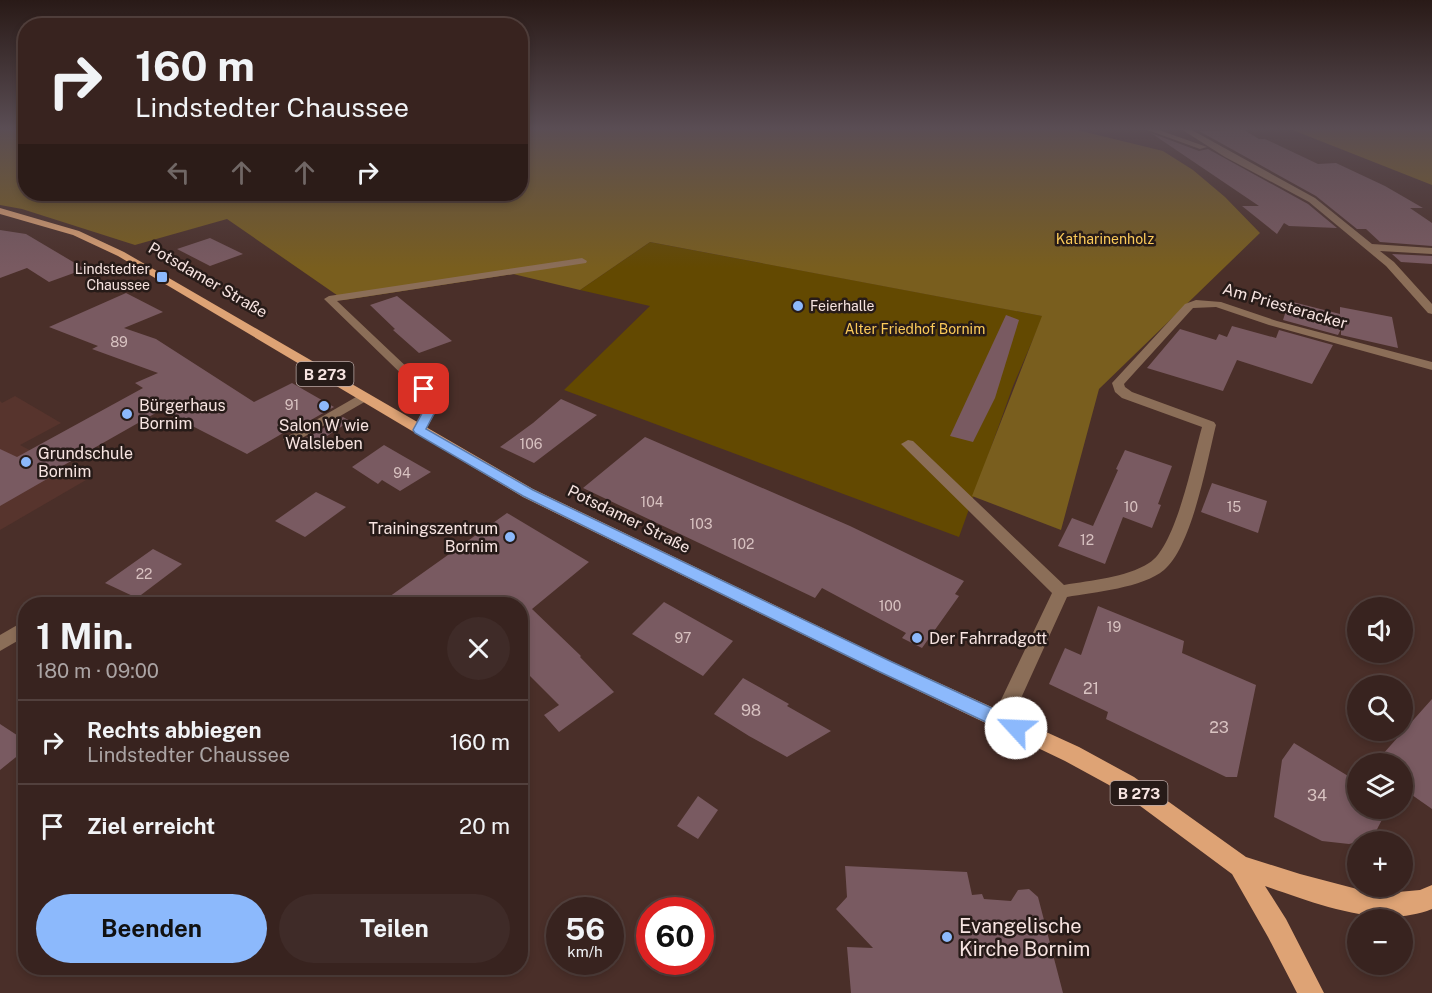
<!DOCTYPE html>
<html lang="de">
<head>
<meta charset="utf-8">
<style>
  body { margin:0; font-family:"Public Sans",sans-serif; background:#3f2b28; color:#f1f3f6; height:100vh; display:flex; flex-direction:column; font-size:22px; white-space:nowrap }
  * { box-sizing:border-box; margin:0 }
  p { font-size:20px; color:#aba4a4 }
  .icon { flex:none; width:33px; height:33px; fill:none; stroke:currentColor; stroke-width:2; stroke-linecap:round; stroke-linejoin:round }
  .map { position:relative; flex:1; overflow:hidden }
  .drawer { position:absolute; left:18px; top:597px; width:510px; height:378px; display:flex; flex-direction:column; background:#38231f; border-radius:24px; box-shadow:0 3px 9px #0003,0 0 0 2px #52403d }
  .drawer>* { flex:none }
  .guide { position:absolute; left:18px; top:18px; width:510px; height:183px; border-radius:24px; box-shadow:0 3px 9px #0003,0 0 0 2px #52403d; background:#38231f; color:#f1f3f6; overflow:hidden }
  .fabs { position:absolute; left:1347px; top:597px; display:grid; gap:12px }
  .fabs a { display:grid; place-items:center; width:66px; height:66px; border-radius:50%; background:#38231f; box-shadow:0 3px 9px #0003,0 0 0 2px #52403d; font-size:30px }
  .speed { position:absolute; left:546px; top:897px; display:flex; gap:12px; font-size:30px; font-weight:700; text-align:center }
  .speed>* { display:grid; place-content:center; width:78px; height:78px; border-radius:50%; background:#38231f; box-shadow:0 3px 9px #0003,0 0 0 2px #52403d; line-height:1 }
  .speed small { font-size:15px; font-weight:400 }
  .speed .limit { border:9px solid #d22; background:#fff; color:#111 }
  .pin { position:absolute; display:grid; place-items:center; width:51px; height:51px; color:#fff; margin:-26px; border-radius:12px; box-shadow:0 3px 9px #0006 }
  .me { position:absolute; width:66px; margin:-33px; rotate:295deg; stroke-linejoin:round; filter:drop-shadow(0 0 4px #0008) }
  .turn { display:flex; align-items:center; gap:21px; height:126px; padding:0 18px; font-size:27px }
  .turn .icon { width:78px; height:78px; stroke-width:2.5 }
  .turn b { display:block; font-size:42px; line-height:51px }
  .lanes { display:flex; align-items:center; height:57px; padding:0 18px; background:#0003; justify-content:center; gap:30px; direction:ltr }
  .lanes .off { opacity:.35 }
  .round { display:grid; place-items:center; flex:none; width:63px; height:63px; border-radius:32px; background:#3f2b28 }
  .summary { display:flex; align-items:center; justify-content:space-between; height:102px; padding:0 18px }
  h1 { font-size:36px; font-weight:700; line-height:45px }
  .button { display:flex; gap:12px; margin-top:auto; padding:12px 18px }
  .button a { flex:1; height:69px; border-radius:36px; background:#8cb9fc; color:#111; font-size:24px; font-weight:700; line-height:69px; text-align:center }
  .button a+a { background:#3f2b28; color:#f1f3f6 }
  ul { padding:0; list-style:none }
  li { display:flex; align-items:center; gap:18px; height:84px; padding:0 18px; border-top:2px solid #52403d }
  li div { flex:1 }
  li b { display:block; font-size:22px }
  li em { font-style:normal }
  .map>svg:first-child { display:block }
</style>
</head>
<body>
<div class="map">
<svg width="1432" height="993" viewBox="0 0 1432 993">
  <rect width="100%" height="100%" fill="#4a2f29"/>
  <!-- built -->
  <path fill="#57342d" d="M15 396 61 423 20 445 86 480 0 530V401L2 403Z"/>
  <!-- green -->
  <path fill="#634901" d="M650 242 1043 316 1013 386 959 537 564 390 650 306 580 290Z"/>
  <!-- forest -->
  <g fill="#795e1e">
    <path d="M0 129H25L26 194H520L521 129H1073L1163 151 1193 170 1225 197 1260 233 1099 389 1061 530 972 496 1042 316 650 242 580 290 513 274 344 300 227 219 135 245 22 209 0 205Z"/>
    <path d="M1290 129H1432V185Z"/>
  </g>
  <!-- building -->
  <g fill="#795a61">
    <path d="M1244 130 1259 139H1265L1318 164 1336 163 1385 186 1423 208H1410L1432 223V246L1380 242 1366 229H1357L1316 196 1199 131Z"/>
    <path d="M1151 133 1199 151 1208 149 1308 204 1337 228 1289 226 1284 223 1277 234 1242 206H1259Z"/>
    <path d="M0 230 26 234 85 269 49 282 27 268 0 278Z"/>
    <path d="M210 238 243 254 210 266 177 249Z"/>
    <path d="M1392 254 1432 256V264L1401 262Z"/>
    <path d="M126 293 163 312 124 328 156 339 254 402 292 383 334 407 293 430 290 429 247 454 161 410 50 473 54 475 0 506V449L17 457 143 388 135 383 158 373 92 349 98 346 49 327Z"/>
    <path d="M397 296 452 341 419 353 393 330 395 329 370 305Z"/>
    <path d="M1289 301 1340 314V307L1392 317 1398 348 1341 335V329L1338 335 1283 320Z"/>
    <path d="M1006 315 1019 320 995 398 973 442 950 436Z"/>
    <path d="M1232 326 1276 338 1279 330 1333 345 1312 384 1237 360 1223 391 1147 368 1180 329 1216 340 1219 334 1227 337Z"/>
    <path d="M561 399 597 415 534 463 500 447 533 423Z"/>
    <path d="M343 417 350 421 315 444 306 438Z"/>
    <path d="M645 437 850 526 964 581 955 594 959 596 922 648 902 638 906 633 822 588 815 598 583 488Z"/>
    <path d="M384 445 403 456 431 472 400 491 382 480 378 484 352 467Z"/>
    <path d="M1125 450 1172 466 1158 504 1161 505 1152 528 1123 517 1105 564 1058 546 1072 518 1093 526 1118 470 1116 469Z"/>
    <path d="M1212 483 1267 501 1258 533 1201 512Z"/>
    <path d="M316 492 346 507 305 537 275 521Z"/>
    <path d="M507 513 589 562 532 609 581 656 580 657 614 692 559 732 544 715 559 705 520 666V604H379Z"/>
    <path d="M153 549 182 564 137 598 105 583Z"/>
    <path d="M664 602 733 641 703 676 632 634Z"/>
    <path d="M1098 606 1184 641 1182 653 1256 685 1237 777H1226L1106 719 1108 712 1049 684 1065 648 1081 655Z"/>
    <path d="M743 678 789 704 787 706 831 731 787 757 749 736 714 714Z"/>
    <path d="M1432 699V809L1402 788V764H1374Z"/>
    <path d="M0 724 26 741V749L0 770Z"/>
    <path d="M1294 743 1358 782V808H1388L1372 839 1349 844 1322 841 1274 817 1282 760Z"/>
    <path d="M698 796 718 810 698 839 677 826Z"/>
    <path d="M845 866 967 872 972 895 982 894 984 899 1011 901 1018 890 1029 889 1038 897 1063 993H851L847 947 873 948 836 909 847 897Z"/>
  </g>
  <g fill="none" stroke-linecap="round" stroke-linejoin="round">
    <!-- minor -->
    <g fill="#8b6e58" fill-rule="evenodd">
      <path d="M1145 129H1156L1207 147 1200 149Z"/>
      <path d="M1181 129H1190L1315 198 1372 244 1432 248V254L1380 251 1394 262 1432 304V314L1428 313 1386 266 1309 202 1225 157Z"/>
      <path d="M582 258 587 261 586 263 337 301 430 389 438 408 424 433 419 434 412 430 424 408 418 390 324 299 329 296Z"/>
      <path d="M1196 300 1221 302 1277 321 1432 362V370L1269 325 1216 307 1193 308 1124 384 1125 387 1132 392 1214 422 1216 425C1207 461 1192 547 1164 570 1143 588 1094 592 1067 597L1008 727 1001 730 994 727 991 721 1052 593 901 444 908 440 913 441 1064 585C1092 580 1125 578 1149 563 1176 547 1193 458 1202 427L1122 398 1115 392 1112 383 1185 304Z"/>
      <path d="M363 393 369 397 368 400 295 442H285L283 439Z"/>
      <path d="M60 596 66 598 68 604H50L52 599Z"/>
      <path d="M26 620V636L0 651V635Z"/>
    </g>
    <!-- major -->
    <path fill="#dea375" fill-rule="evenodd" d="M0 208 79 231 124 252 533 489 893 662 1079 747 1134 777 1246 857 1300 874 1376 894 1420 890 1432 885V909C1381 930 1315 903 1265 886L1286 919 1324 993H1297L1268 937 1232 874 1120 791 1065 761 879 672 523 497 118 256 73 235 0 214Z"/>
  </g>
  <!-- sky -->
  <linearGradient id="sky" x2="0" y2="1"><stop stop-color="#291a17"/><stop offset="0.48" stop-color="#5a4d54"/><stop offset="1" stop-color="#5a4d54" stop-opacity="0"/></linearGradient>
  <rect width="1432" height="268" fill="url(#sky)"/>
  <!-- route -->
  <path fill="#8cb9fc" stroke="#5b78a4" stroke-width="1.5" d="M424 386 429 389 437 408 426 429 533 490 892 662 1022 722 1025 728 1022 733 1016 736 1009 733 880 672 523 496 415 433 413 430 425 408 418 389Z"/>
  <!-- markers -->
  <g fill="#8cb9fc" stroke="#271b18" stroke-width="2">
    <rect x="156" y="271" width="12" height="12" rx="3"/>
    <circle cx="798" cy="306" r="6"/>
    <circle cx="324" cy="406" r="6"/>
    <circle cx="127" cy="414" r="6"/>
    <circle cx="26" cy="462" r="6"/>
    <circle cx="510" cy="537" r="6"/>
    <circle cx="917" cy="638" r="6"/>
    <circle cx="947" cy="937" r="6"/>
  </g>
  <g text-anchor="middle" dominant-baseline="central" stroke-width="5" stroke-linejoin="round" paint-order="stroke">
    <!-- far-park labels -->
    <g font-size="14" fill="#fbca5a" stroke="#271b18">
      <text x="1105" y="239">Katharinenholz</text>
      <text x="915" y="329">Alter Friedhof Bornim</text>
    </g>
    <!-- far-poi labels -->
    <g font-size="14" fill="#f7e4e1" stroke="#271b18" text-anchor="end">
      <text x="150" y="269">Lindstedter<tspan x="150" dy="16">Chaussee</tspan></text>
      <text x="810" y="306" text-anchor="start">Feierhalle</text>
    </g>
    <!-- number labels -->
    <g font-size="14" fill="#d8c2c1">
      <text x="119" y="342">89</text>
      <text x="292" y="405">91</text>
      <text x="531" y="444">106</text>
      <text x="402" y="473">94</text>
      <text x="652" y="502">104</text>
      <text x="1131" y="507">10</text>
      <text x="1234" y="507">15</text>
      <text x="701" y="524">103</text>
      <text x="1087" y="540">12</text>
      <text x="743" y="544">102</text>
      <text x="144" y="574">22</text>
      <text x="890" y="606">100</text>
      <text x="1114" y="627">19</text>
      <text x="683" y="638">97</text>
    </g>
    <!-- shield labels -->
    <g fill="#271b18" stroke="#b9a8a5" stroke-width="1.5">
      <rect x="296.5" y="362" width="57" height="24" rx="4.5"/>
      <rect x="1110.5" y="781" width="57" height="24" rx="4.5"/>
    </g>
    <g font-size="15" font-weight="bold" fill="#f7e4e1">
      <text x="325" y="374">B 273</text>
      <text x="1139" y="793">B 273</text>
    </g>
    <!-- street labels -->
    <g font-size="16" fill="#f7e4e1" stroke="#271b18">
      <text transform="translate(208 280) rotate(30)">Potsdamer Straße</text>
      <text transform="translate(1285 306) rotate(16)">Am Priesteracker</text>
      <text transform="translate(629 519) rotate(26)">Potsdamer Straße</text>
    </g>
    <!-- poi labels -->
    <g font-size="16" fill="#f7e4e1" stroke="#271b18" text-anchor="start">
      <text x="139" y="405">Bürgerhaus<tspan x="139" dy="18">Bornim</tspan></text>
      <text x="324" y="425" text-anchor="middle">Salon W wie<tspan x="324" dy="18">Walsleben</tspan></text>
      <text x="38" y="453">Grundschule<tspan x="38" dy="18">Bornim</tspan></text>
      <text x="498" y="528" text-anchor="end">Trainingszentrum<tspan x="498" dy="18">Bornim</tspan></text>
      <text x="929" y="638">Der Fahrradgott</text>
    </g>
    <!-- near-number labels -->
    <g font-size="16" fill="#d8c2c1">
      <text x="1091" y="688">21</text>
      <text x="751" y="710">98</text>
      <text x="1219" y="727">23</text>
      <text x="1317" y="795">34</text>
    </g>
    <!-- near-poi labels -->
    <g font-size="20" fill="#f7e4e1" stroke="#271b18" text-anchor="start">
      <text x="959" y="926">Evangelische<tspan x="959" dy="23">Kirche Bornim</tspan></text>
    </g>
  </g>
</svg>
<div class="fabs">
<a><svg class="icon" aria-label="sound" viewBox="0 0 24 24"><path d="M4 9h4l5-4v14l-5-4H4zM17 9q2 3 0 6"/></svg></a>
<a><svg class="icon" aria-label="search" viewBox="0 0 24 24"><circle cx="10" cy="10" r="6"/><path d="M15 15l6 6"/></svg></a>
<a><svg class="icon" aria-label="layers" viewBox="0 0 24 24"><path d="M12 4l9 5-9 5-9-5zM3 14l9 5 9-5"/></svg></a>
<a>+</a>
<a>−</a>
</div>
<div class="speed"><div>56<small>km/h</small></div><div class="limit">60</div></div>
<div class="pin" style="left:424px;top:389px;background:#d93025"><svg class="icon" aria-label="arrive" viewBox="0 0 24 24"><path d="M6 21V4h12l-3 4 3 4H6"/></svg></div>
<svg class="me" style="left:1016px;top:728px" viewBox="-20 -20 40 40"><circle r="19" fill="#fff"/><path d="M0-13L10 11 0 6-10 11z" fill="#8cb9fc"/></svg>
<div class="guide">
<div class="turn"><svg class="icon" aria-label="right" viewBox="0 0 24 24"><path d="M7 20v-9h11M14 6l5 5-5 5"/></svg><div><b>160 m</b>Lindstedter Chaussee</div></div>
<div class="lanes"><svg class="icon off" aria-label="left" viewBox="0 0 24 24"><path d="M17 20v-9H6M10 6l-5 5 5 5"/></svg><svg class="icon off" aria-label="ahead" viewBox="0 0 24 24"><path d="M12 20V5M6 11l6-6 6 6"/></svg><svg class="icon off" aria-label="ahead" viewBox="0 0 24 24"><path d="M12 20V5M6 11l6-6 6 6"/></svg><svg class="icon" aria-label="right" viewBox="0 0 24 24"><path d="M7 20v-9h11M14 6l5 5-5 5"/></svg></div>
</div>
<section class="drawer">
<div class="summary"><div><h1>1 Min.</h1><p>180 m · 09:00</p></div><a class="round"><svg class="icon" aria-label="close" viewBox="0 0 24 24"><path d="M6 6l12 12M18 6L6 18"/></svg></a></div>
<ul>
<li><svg class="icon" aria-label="right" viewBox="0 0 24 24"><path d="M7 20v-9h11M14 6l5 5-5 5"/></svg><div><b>Rechts abbiegen</b><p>Lindstedter Chaussee</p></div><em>160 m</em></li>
<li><svg class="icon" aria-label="arrive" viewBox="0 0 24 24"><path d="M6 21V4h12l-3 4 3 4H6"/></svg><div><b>Ziel erreicht</b></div><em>20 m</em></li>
</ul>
<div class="button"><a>Beenden</a><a>Teilen</a></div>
</section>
</div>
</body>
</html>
